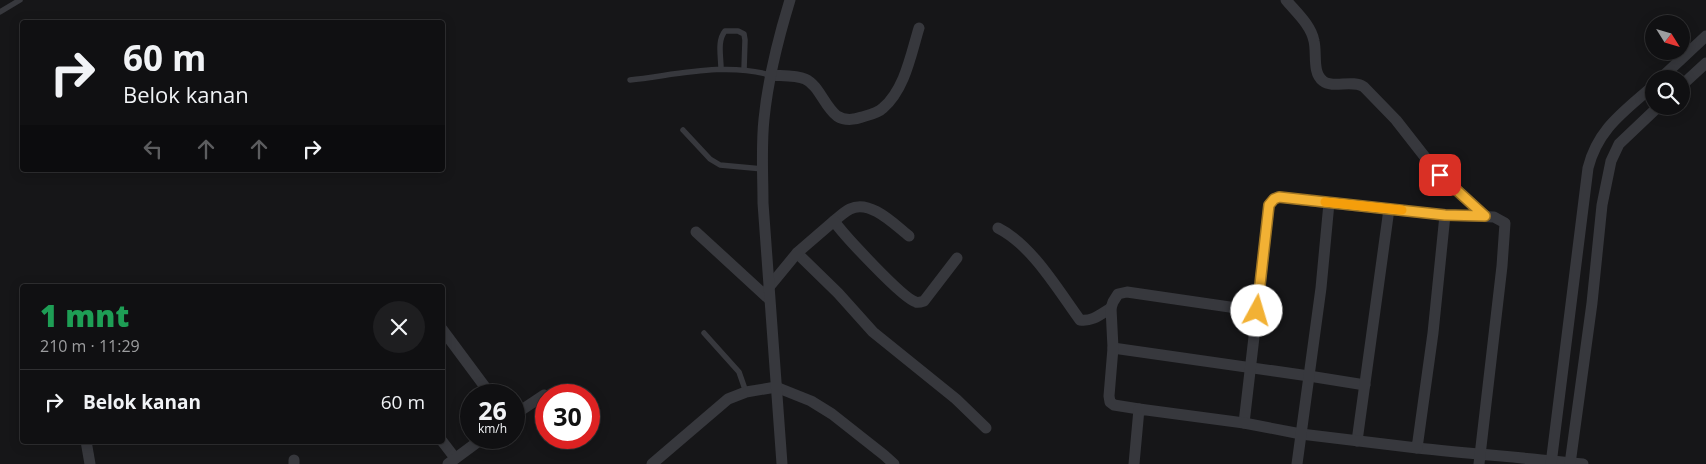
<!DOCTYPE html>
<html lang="id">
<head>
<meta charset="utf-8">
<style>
  body { margin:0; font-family:"Open Sans",sans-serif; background:#1e1e20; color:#f1f3f6; height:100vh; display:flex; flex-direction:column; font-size:19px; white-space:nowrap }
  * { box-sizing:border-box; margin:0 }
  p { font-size:16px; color:#9c9d9f }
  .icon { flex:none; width:28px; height:28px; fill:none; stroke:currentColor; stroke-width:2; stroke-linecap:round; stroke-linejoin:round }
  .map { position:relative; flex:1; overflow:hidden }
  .side { position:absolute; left:20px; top:284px; width:425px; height:160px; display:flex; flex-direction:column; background:#101012; border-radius:5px; box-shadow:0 2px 12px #0003,0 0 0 1px #303032 }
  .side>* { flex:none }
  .guide { position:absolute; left:20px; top:20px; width:425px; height:152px; border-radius:5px; box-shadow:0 2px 12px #0003,0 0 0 1px #303032; background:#101012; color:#f1f3f6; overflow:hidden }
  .needle { width:32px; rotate:127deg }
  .controls { position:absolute; left:1645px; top:15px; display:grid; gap:10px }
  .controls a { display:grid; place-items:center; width:45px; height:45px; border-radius:50%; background:#101012; box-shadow:0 2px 12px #0003,0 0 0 1px #303032; font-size:25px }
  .speed { position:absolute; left:460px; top:384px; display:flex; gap:10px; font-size:25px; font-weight:700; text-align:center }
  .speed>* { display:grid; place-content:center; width:65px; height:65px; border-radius:50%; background:#101012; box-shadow:0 2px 12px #0003,0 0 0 1px #303032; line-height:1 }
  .speed small { font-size:12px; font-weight:400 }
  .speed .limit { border:8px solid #d22; background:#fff; color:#111 }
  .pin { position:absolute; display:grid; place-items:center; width:42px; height:42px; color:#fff; margin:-21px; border-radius:10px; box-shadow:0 2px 8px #0006 }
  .me { position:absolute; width:55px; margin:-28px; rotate:6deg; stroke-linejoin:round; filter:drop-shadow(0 0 4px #0008) }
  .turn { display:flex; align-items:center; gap:18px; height:105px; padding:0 20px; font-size:22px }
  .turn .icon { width:65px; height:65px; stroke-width:2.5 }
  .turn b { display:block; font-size:35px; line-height:42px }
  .lanes { display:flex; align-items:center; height:48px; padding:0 20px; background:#0003; justify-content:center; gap:25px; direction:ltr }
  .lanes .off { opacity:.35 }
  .round { display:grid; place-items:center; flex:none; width:52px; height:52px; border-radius:26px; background:#1e1e20 }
  .headline { display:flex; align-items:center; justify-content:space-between; height:85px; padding:0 20px }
  h1 { font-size:30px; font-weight:800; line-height:38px; color:#1e9e55 }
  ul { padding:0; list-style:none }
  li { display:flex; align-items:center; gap:15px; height:65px; padding:0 20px; border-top:1px solid #303032 }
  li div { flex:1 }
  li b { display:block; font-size:19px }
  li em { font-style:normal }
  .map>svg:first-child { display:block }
</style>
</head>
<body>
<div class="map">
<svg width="1706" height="464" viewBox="0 0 1706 464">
  <rect width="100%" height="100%" fill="#161618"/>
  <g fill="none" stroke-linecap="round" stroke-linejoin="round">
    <!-- lane -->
    <g stroke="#37383d" stroke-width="5.5">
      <path d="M0 12 20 0"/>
      <path d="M721 69C721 56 717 41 725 31H738L744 34 745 40 744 70"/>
      <path d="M630 80C676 75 725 62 770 75"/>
      <path d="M683 130 710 159 720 165 763 169"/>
      <path d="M704 333 739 372 746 392"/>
    </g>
    <!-- street -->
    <g stroke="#37383d" stroke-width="11">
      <path d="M1286 0C1296 12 1311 25 1314 41 1317 53 1312 73 1323 81 1333 89 1352 79 1364 87L1396 120 1432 166 1485 216"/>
      <path d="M770 75C780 76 796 75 805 79 819 85 824 106 837 116 845 121 854 120 862 117 869 115 878 113 883 108 905 89 911 54 919 28"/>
      <path d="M1660 79 1706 36"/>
      <path d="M1681 86 1706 63"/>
      <path d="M834 221C839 217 844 212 850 209 870 199 894 224 909 236"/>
      <path d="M998 228C1032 245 1058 290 1080 320 1092 322 1101 314 1111 308"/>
      <path d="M696 232 769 299"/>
      <path d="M797 253 838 293 873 332 956 399 986 428"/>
      <path d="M769 287 797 253 834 221C843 234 903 299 916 302 918 303 921 302 924 301L957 258"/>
      <path d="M442 329 491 395"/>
      <path d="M1113 348 1309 376 1365 385"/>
      <path d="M1139 409 1114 405 1110 402 1109 396 1113 348 1111 308 1113 302 1118 294 1127 292 1257 311 1269 205 1274 199 1279 197 1329 203"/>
      <path d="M514 415 544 395"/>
      <path d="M1244 423 1257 311"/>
      <path d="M86 441 90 464"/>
      <path d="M442 441 455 458"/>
      <path d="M1357 441 1389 209"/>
      <path d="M1417 448C1473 454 1528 458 1583 464"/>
      <path d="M294 460V464"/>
      <path d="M448 464 483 438"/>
      <path d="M652 464 728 399 746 392 776 387 811 401 832 414 884 455 894 464"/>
      <path d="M782 464 763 203C763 176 761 147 764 119 768 79 778 39 790 0"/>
      <path d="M1134 464 1139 409 1244 423 1301 434 1417 448 1433 333 1445 215"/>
      <path d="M1297 464 1321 288 1329 203 1445 215 1494 217 1505 223 1502 266 1479 464"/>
      <path d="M1551 464 1588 168C1598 128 1625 111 1654 85"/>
      <path d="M1570 464 1592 303 1602 205 1611 161 1619 144 1659 106"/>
    </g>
  </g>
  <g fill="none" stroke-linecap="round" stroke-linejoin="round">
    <!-- route casing -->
    <g stroke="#9d7322" stroke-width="12">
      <path id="route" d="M1257 311 1269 205 1274 199 1279 197 1445 215 1485 216 1440 175"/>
    </g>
    <!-- route -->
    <use href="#route" stroke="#f2b134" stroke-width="9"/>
    <!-- slow -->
    <path stroke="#f59e0b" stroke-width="9" d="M1325 202 1402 210"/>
  </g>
</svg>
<div class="controls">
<a><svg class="needle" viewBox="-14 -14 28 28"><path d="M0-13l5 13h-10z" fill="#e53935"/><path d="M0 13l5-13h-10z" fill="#9c9d9f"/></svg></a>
<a><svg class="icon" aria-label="search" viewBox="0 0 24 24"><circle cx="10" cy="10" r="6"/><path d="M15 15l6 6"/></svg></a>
</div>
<div class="speed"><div>26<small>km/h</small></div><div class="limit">30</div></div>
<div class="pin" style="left:1440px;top:175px;background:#d93025"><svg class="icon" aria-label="arrive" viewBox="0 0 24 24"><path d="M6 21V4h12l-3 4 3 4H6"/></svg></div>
<svg class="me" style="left:1257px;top:311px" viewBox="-20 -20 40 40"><circle r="19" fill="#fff"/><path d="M0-13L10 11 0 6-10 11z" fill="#f2b134"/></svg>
<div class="guide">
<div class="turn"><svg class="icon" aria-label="right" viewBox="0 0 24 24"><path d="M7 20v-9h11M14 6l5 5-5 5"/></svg><div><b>60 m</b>Belok kanan</div></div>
<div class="lanes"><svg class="icon off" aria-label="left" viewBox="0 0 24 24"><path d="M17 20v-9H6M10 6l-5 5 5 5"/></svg><svg class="icon off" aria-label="ahead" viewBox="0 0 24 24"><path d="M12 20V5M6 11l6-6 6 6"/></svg><svg class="icon off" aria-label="ahead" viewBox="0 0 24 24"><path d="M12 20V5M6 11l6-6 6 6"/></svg><svg class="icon" aria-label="right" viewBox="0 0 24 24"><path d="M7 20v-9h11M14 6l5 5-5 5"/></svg></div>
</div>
<section class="side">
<div class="headline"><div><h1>1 mnt</h1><p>210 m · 11:29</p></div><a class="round"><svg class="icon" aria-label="close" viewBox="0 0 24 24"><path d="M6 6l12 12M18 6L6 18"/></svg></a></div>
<ul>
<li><svg class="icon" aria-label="right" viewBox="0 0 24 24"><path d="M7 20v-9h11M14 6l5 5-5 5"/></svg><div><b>Belok kanan</b></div><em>60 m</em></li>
</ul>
</section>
</div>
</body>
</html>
